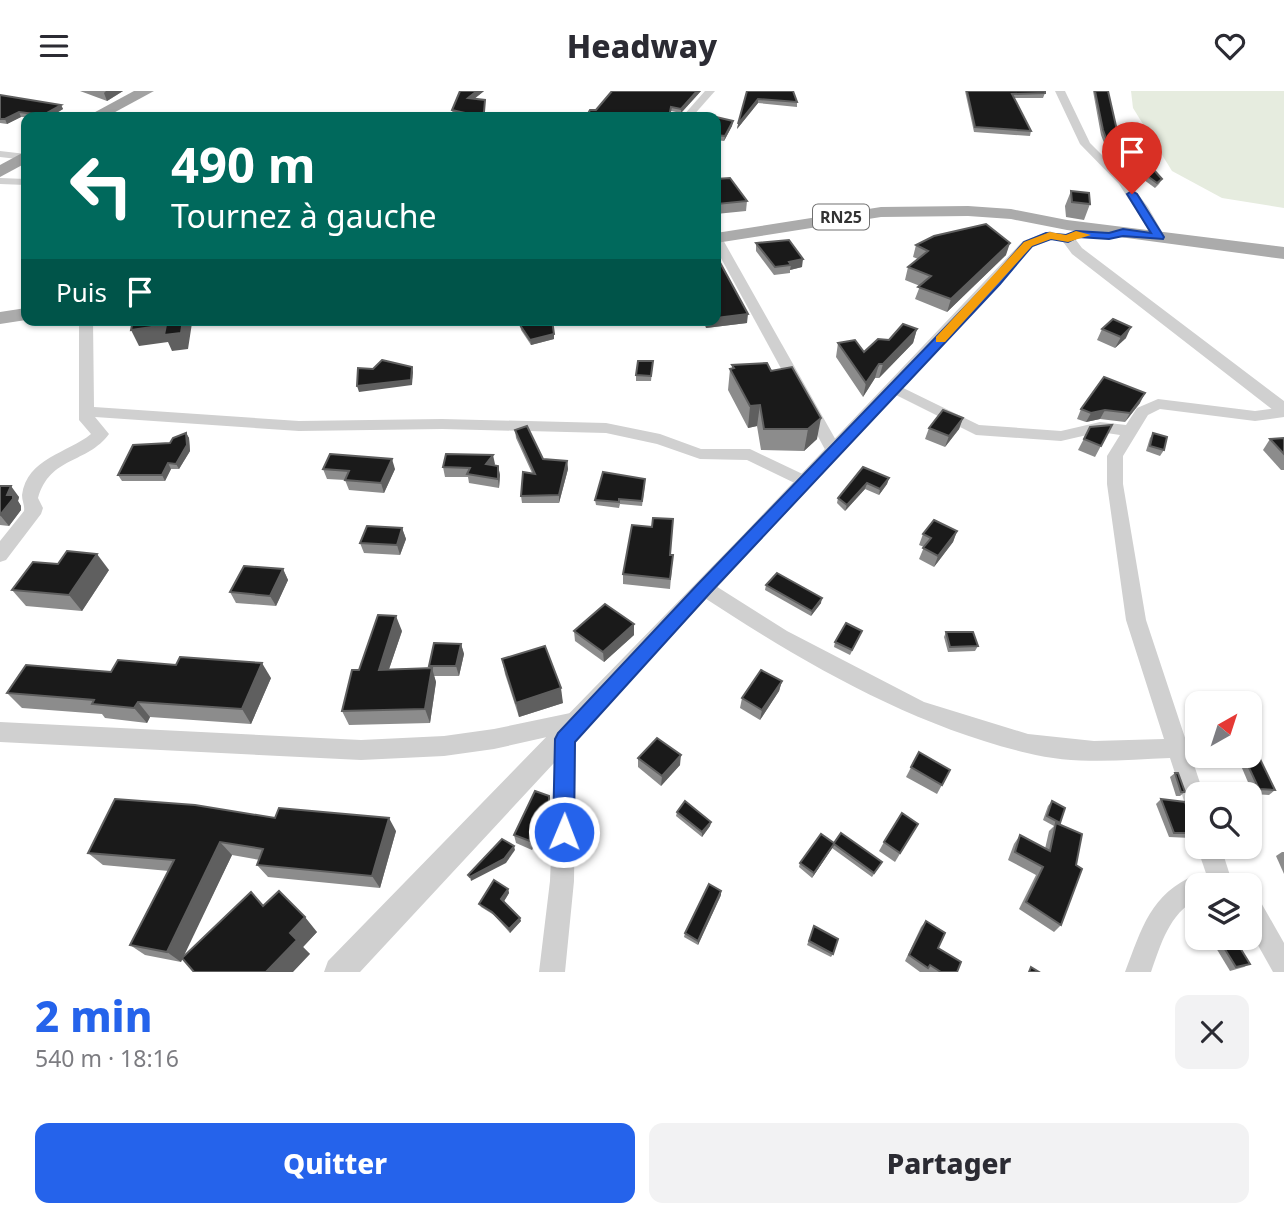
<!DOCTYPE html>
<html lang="fr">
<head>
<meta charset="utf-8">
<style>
  body { margin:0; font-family:"Noto Sans",sans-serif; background:#f2f2f3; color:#2b2b33; height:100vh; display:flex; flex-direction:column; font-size:26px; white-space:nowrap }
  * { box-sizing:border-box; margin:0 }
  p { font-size:23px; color:#7c7c81 }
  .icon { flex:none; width:38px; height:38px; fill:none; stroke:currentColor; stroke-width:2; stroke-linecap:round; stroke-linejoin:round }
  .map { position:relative; height:881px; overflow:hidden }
  .drawer { display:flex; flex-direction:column; background:#fff; flex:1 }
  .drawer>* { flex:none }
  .hud { position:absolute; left:21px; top:21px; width:700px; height:214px; border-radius:14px; box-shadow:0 2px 5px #0004; background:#00695c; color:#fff; overflow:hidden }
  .needle { width:46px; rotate:39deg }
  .buttons { position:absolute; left:1185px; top:600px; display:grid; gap:14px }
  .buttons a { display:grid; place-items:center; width:77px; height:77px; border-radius:14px; background:#fff; box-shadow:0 2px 5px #0004; font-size:35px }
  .pin { position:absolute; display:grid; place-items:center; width:60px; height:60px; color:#fff; margin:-72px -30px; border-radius:50% 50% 50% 0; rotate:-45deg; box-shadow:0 0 7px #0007 }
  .pin .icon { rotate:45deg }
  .me { position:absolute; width:77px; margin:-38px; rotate:1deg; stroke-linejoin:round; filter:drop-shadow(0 0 5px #0008) }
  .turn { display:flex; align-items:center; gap:24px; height:147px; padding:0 35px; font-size:32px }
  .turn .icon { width:91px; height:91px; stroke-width:2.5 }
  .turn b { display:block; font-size:49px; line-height:60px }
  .then { display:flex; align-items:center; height:66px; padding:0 35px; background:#0003; gap:14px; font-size:26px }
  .round { display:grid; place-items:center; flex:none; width:74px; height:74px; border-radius:14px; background:#f2f2f3 }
  .summary { display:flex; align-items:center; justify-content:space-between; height:119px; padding:0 35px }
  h1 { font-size:42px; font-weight:800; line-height:52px; color:#2563eb }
  .action { display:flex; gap:14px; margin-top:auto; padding:14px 35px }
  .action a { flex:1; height:80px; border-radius:14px; background:#2563eb; color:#fff; font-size:28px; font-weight:800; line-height:80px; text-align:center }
  .action a+a { background:#f2f2f3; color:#2b2b33 }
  header { display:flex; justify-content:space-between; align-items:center; height:91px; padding:0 35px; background:#fff; font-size:32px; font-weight:800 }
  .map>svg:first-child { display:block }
</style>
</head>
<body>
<header><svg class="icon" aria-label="menu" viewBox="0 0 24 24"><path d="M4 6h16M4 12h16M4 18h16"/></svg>Headway<svg class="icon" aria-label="heart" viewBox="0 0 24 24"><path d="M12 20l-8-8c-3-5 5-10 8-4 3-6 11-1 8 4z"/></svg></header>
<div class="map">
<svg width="1284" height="881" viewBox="0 0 1284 881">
  <rect width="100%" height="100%" fill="#fff"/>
  <!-- green -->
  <path fill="#e6ecdf" d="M1131 0H1284V117L1222 107 1172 80 1133 17Z"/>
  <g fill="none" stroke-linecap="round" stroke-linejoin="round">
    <!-- minor -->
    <g fill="#d0d0d0" fill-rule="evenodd">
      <path d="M705 0H715L692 26H682Z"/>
      <path d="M1055 0H1065L1090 52 1127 89 1148 116 1165 146 1163 149H1155L1119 93 1080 53Z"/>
      <path d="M0 60 26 63V69L0 66Z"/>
      <path d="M0 87 26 88V94L0 93Z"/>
      <path d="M716 143 722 147 842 360 840 364H828L716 158Z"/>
      <path d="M79 229H93L94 316 299 330 442 328 606 332 660 343 701 358H750L811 387 813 391 805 397 747 369 700 368 657 353 606 342 442 338 299 340 95 326 109 343C87 373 50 365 38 407L43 417 41 423 6 469 0 471V450L24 420C25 415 22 410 22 404 27 367 68 362 91 343L79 329Z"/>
      <path d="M893 292 979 334 1061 340 1100 331 1126 334 1137 317 1158 308 1255 320 1284 316V326L1255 330 1160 318 1148 324 1123 365V393L1146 529 1204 704H1197V728L1189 725 1170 667C1123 669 1073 674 1027 662 907 633 799 569 697 502L695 497 697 492 704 490 711 492 787 540 924 611 1028 643 1094 650 1164 648 1126 529 1107 393V365L1120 344 1100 341 1061 350 976 344 888 300 886 297Z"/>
      <path d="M580 620 587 622 590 629 587 636 570 640 576 648 574 790 565 881H539L550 790 556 644 494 658 444 665 361 669 0 651V631L361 649 444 645 494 638Z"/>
      <path d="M1197 756H1221L1232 791 1230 794H1210Z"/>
      <path d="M1197 783 1205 787 1209 794H1197V808C1169 823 1161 853 1151 881H1125C1142 837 1150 803 1197 783Z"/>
      <path d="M1250 805 1259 808 1284 852V881H1273L1250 840Z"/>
    </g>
    <!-- tertiary -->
    <g fill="#d0d0d0" fill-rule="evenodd">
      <path d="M1050 140 1057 144 1055 147 1033 156 360 881H324L328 870 743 444 1023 150Z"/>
      <path d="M1068 144 1073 145 1082 157 1284 310V325L1278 323 1072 163 1061 148Z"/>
    </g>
    <!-- primary -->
    <g fill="#ababab" fill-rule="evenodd">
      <path d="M968 115 1011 118 1067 129 1284 156V168L1067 139 1011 128 968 125 881 126 716 152V142L881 116Z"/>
      <path d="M26 217V229L0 233V221Z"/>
    </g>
    <!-- trunk -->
    <g fill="#a2a2a2" fill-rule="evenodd">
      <path d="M134 0H154L106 26H86Z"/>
      <path d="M26 60V72L0 86V74Z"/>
    </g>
  </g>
  <!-- wall -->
  <g fill="#8c8c8c">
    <path d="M80 0H123L107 10Z"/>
    <path d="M460 0H484L474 8 485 9V25L463 26 453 24 452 19Z"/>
    <path d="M701 0 681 22 671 20 596 19Z"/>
    <path d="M747 0 797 11V16L758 12 737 38Z"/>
    <path d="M965 0H1045V2L1043 7H1014L1031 40 1030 45 974 41Z"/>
    <path d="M1093 0H1108L1121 57 1162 88 1159 93 1155 97 1121 72 1117 75 1108 62 1101 44Z"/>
    <path d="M0 4 61 14 63 18 50 26H21L7 33 0 32Z"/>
    <path d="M716 26 733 30 732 35 724 50 716 49Z"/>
    <path d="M716 88 747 110 746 120 716 123Z"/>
    <path d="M1071 100 1090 113 1084 129 1066 126 1065 115Z"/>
    <path d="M756 152 802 176 790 179V182L774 184 756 160Z"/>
    <path d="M916 154 1006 164 947 221 915 208 920 195 905 189 908 176 918 168 913 166Z"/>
    <path d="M702 229H716L747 232 706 237Z"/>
    <path d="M520 234 554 248 531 254 521 239Z"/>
    <path d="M917 238 913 252 879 287H875L863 306 836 266 838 252 864 261 889 249Z"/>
    <path d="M1102 238 1126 247 1115 257 1097 249Z"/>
    <path d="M653 270 651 290H636V284Z"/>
    <path d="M767 272 817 348 804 360 761 359 757 335 748 337 728 299 730 278H732V274Z"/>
    <path d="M1140 312 1125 331 1100 328 1086 331 1077 328 1081 318Z"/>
    <path d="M963 327 959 338 945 356 925 348 929 337Z"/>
    <path d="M1112 334 1095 366 1078 359 1090 336Z"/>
    <path d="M515 339 543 368 567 370 568 378 559 412H522L521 405 532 382 516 347Z"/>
    <path d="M186 342 189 347 190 360 179 378H171L165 390H122L118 384Z"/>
    <path d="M1153 342 1164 359 1160 365 1146 360 1150 347Z"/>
    <path d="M1284 347V379H1281L1263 359 1270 348Z"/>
    <path d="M495 373 494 374 498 375 500 384 499 397 469 392 468 386H445L443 376Z"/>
    <path d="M863 376 889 387 887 393 879 404 865 398 845 420 837 412 838 407Z"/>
    <path d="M323 378H395L384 402 349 399 345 389 327 388Z"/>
    <path d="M645 393 642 415 620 413 619 417 596 414 595 409Z"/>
    <path d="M0 395 19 406 18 410 21 415V419L9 435 0 434Z"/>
    <path d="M402 437 406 448 400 464 364 462 360 452Z"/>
    <path d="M957 440 953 451 934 476 919 468 924 456 919 454 923 443Z"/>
    <path d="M670 464H673L670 498 623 493V483Z"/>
    <path d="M283 478 288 489 276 515 236 512 230 501Z"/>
    <path d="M109 479 82 520 26 515 12 499Z"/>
    <path d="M766 494 821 512 811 525 765 499Z"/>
    <path d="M634 533V544L604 571 575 550 574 540Z"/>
    <path d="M402 540 389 578 430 577 429 575 461 553 464 563 459 585H434L436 591 430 632 349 634 342 620 359 579Z"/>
    <path d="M862 540 850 564 834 556 835 551Z"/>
    <path d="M946 541 978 555 975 560 948 561 944 546Z"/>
    <path d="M502 568 563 612 519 626 505 583Z"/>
    <path d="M111 581 271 587 251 633 150 626 147 632 105 627 102 623 22 617 7 602Z"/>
    <path d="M782 590 779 600 760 629 740 617 742 607Z"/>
    <path d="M919 661 950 679 937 703 906 686Z"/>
    <path d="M1244 666 1275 699 1269 704 1253 703 1239 670Z"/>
    <path d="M638 667 680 674 661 695 638 676Z"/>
    <path d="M1175 682 1185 701 1180 705H1176L1170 686Z"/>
    <path d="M1161 708 1196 742 1191 747 1169 746 1156 713Z"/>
    <path d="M1052 710 1060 732 1058 733 1061 834 1054 841 1019 818 1036 784 1008 769 1014 753 1020 744 1045 758 1049 740 1054 735 1043 729 1048 715Z"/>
    <path d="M551 714 550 719 532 759 516 752 514 744Z"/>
    <path d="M677 721 711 731 710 735 702 746 676 725Z"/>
    <path d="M275 727 396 740 380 797 268 786 257 774 260 769 232 764 183 865 263 815 317 841 303 856 310 863 182 867 181 871 145 864 130 854 169 780 103 774 88 762Z"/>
    <path d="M918 733 895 771 879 760 884 751Z"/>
    <path d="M834 752 882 771 872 786 832 757 812 787 799 776 800 772Z"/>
    <path d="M1282 761H1284V783L1276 765Z"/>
    <path d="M508 798 509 802 504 810 521 830 510 842 494 824 481 816 479 813Z"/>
    <path d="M721 804 698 854 684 846 685 842Z"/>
    <path d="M926 830 938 857 957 881H920L905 870 921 836Z"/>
    <path d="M814 835 833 863 831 866 807 854Z"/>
    <path d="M1210 847H1234L1250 873 1244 876 1230 880Z"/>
  </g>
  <!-- shaded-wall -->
  <g fill="#5f5f5f">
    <path d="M106 0H123L107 10 104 2Z"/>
    <path d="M477 0H484L469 12 468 7Z"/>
    <path d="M697 0H701L681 22V18Z"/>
    <path d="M758 8V12L737 38 738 33Z"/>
    <path d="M485 9V25L478 26V25Z"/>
    <path d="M61 14 63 18 50 26H44L43 24Z"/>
    <path d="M19 21 21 26 7 33 5 28Z"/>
    <path d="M733 30 732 35 724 50 725 45Z"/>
    <path d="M1010 152 1006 164 947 221 951 208Z"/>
    <path d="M803 168 802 176 790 179 791 174 789 171Z"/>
    <path d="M748 223 747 232 706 237V229H716V227Z"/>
    <path d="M183 229H191L192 232 188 258 172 260 168 251 139 255 131 239Z"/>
    <path d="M1131 236 1126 247 1115 257 1121 246Z"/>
    <path d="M917 238 913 252 879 287 883 273Z"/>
    <path d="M554 243V248L531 254 530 249Z"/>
    <path d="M879 273 875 287 863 306 866 292Z"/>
    <path d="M412 276 413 281 412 294 359 301 357 295Z"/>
    <path d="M1145 302 1140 312 1125 331 1130 322Z"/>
    <path d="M760 314 757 335 748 337 750 315Z"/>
    <path d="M1105 319 1100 328 1086 331 1091 322Z"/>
    <path d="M821 327 817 348 804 360 808 338Z"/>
    <path d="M963 327 959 338 945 356 949 345Z"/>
    <path d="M186 342 189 347 190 360 179 378 176 373Z"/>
    <path d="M493 364 495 373 488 382 486 373Z"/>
    <path d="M392 368 395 378 384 402 381 392Z"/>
    <path d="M567 370 568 378 559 412V404Z"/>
    <path d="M168 372 171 378 165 390 162 384Z"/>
    <path d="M498 375 500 384 499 397 498 388Z"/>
    <path d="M889 387 887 393 879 404 880 398Z"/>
    <path d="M867 392 865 398 845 420 847 414Z"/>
    <path d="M11 395 19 406 18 410 21 415V419L9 435 0 424Z"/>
    <path d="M402 437 406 448 400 464 397 454Z"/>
    <path d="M957 440 953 451 934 476 938 465Z"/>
    <path d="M97 463 109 479 82 520 69 504Z"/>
    <path d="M283 478 288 489 276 515 270 505Z"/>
    <path d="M822 507 821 512 811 525 812 520Z"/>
    <path d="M396 525 402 540 384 593 379 579Z"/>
    <path d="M634 533V544L604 571 603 561Z"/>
    <path d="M461 553 464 563 459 585 456 575Z"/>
    <path d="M262 572 271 587 251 633 242 618Z"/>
    <path d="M432 577 436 591 430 632 425 618Z"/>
    <path d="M782 590 779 600 760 629 762 619Z"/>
    <path d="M561 597 563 612 519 626 516 612Z"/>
    <path d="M138 611 150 626 147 632 134 617Z"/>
    <path d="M681 664 680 674 661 695 662 685Z"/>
    <path d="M549 705 550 719 532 759 530 750Z"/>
    <path d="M389 727 396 740 380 797 372 785Z"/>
    <path d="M711 731 710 735 702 746V741Z"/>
    <path d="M220 751 232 764 181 871 167 861Z"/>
    <path d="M834 753 832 757 812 787 814 782Z"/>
    <path d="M514 755 515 759 506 772 471 790 470 786Z"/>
    <path d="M508 798 509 802 503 812 501 808Z"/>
    <path d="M721 800V804L698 854V850Z"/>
    <path d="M305 826 317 841 303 856 310 863 293 881H266L290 842Z"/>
    <path d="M520 827 521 830 510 842 509 838Z"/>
  </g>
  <!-- building -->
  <g fill="#1a1a1a" stroke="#5f5f5f" stroke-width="2">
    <path d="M460 0H477L468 7 485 9 484 21 478 25 452 19Z"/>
    <path d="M612 0H697L681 18 671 16 669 26H586L590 19H596Z"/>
    <path d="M747 0H793L797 11 758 8 738 33Z"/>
    <path d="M967 0H1045V2L1012 3 1031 40 975 36Z"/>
    <path d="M1095 0H1108L1121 57H1134L1162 88 1157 92 1123 67 1119 70 1110 57 1103 39Z"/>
    <path d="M0 4 61 14 43 24 19 21 5 28H0Z"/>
    <path d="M426 22 451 24 450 26H426Z"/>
    <path d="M716 26 733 30 725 45 716 44Z"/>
    <path d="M730 87 747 110 717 113 716 111V99L719 98 716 93V88Z"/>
    <path d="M1071 100 1089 102 1090 113 1072 111Z"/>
    <path d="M986 133 1010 152 951 208 918 196 931 185 908 176 928 160 916 154 934 145Z"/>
    <path d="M789 149 803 168 789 171 791 174 775 176 756 152Z"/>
    <path d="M716 166H717L748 223 716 227Z"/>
    <path d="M1113 228 1131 236 1121 246 1102 238Z"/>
    <path d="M133 229H183L181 242 164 244 166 234 131 239Z"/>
    <path d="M525 229H552L554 243 530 249 520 234 525 233Z"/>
    <path d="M903 233 917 238 883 273H879L866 292 838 252 855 249 864 261 878 248 889 249Z"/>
    <path d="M382 269 412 276 411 289 357 295 358 277 373 278Z"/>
    <path d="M638 270H653L651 285 636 284Z"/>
    <path d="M767 272 771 280 792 276 821 327 808 338H764L760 314 750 315 730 278 734 277 732 274Z"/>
    <path d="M1104 286 1145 302 1130 322 1105 319 1091 322 1081 318Z"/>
    <path d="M943 319 963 327 949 345 929 337Z"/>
    <path d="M1112 334 1101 355 1084 348 1090 336Z"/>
    <path d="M527 335 543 368 567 370 559 404 521 405 523 381 535 383 515 339Z"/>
    <path d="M186 342 187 354 176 373 168 372 162 384H118L133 354 170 352 173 347Z"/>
    <path d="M1153 342 1167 346 1164 359 1150 355Z"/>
    <path d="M1284 347V363L1270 348Z"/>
    <path d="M330 363 392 368 381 392 345 389 349 380 323 378Z"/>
    <path d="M446 363 493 364 486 373 498 375V388L467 383 470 377 443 376Z"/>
    <path d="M863 376 889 387 880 398 867 392 847 414 838 407Z"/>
    <path d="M603 381 645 388 642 410 619 408V411L595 409Z"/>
    <path d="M0 395H11L7 404H13V408L0 424Z"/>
    <path d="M653 427 673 428 670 464H673L670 488 623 483 632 434 652 436Z"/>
    <path d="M934 429 957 440 938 465 923 457 931 447 923 443Z"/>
    <path d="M367 435 402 437 397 454 360 452Z"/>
    <path d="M67 460 97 463 69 504 12 499 33 471 58 473Z"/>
    <path d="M244 475 283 478 270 505 230 501Z"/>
    <path d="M777 482 822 507 812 520 766 494Z"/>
    <path d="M605 513 634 533 603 561 574 540Z"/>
    <path d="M378 524 396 525 379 579 432 577 425 618 342 620 352 579H359Z"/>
    <path d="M846 532 862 540 852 559 835 551Z"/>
    <path d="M946 541H973L978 555 950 556Z"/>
    <path d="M434 552 461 553 456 575H429Z"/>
    <path d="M545 555 561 597 516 612 502 568Z"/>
    <path d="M180 566 262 572 242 618 138 611 134 617 92 613 94 609 7 602 26 574 111 581 118 569 176 574Z"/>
    <path d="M761 579 782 590 762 619 742 607Z"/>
    <path d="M657 647 681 664 662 685 638 667Z"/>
    <path d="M919 661 950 679 942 694 911 676Z"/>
    <path d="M1244 666H1259L1275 699 1259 698Z"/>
    <path d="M1175 682H1178L1185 701H1181Z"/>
    <path d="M535 700 549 705V710L530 750 514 744Z"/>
    <path d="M115 708 195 714 275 727 279 717 389 727 372 785 257 774 263 758 220 751 167 861 130 854 174 769 88 762Z"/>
    <path d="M1161 708 1185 711 1196 742H1174Z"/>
    <path d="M685 710 711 731 702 741 677 721Z"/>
    <path d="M1052 710 1065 717 1060 732 1047 725Z"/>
    <path d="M902 722 918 733 900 762 884 751Z"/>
    <path d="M1056 732 1082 743 1076 774 1082 778 1061 834 1026 811 1043 776 1015 761 1020 744 1050 760Z"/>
    <path d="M841 742 882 771 874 782 834 753 814 782 800 772 821 743 834 752Z"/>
    <path d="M502 748 514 755 504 768 470 786 468 784Z"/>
    <path d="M494 789 508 798 501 808 520 827 509 838 492 821 479 813Z"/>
    <path d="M709 793 721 800 698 850 685 842Z"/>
    <path d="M279 800 305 826 290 842 297 849 266 881H194L182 867 251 801 263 815Z"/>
    <path d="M926 830 945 842 938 857 961 871 957 881H941L930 874 928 877 909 864Z"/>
    <path d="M814 835 838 848 833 863 809 850Z"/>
    <path d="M1218 847H1234L1250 873 1236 876Z"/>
    <path d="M1031 876 1039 881H1029Z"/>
  </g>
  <!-- route -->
  <path fill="#2563eb" stroke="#184099" stroke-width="2" d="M1132 100 1137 103 1164 146 1163 148 1123 145 1109 148 1078 146 1068 151 1051 148 1032 155 1000 193 710 502 575 651 574 741 571 749 564 752 556 749 553 741 555 648 558 642 698 493 992 188 1024 151 1046 142 1066 144 1076 140 1109 142 1123 138 1151 142 1127 103Z"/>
  <!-- slow -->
  <path fill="#f59e0b" d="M1076 140 1091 144 1068 151 1051 148 1032 155 945 251H936V246L1024 151 1050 141 1066 144Z"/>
  <g text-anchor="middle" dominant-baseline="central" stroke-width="7" stroke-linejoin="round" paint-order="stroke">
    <!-- shield labels -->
    <rect fill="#fff" stroke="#707070" stroke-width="2" x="813" y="113.5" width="56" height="25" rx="5"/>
    <g font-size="16" font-weight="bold" fill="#333">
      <text x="841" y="126">RN25</text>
    </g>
  </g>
</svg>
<div class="buttons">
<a><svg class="needle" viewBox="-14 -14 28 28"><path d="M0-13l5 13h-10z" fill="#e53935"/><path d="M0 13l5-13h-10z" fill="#7c7c81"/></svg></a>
<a><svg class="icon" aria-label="search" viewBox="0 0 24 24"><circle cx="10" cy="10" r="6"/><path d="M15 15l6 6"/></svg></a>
<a><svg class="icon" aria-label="layers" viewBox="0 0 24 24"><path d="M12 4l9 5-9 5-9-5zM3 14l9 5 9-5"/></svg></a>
</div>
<div class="pin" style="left:1132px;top:103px;background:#d93025"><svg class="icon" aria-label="arrive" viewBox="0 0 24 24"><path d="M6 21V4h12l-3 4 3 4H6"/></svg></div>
<svg class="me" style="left:564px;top:741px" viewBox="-20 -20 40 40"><circle r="17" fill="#2563eb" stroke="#fff" stroke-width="3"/><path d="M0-11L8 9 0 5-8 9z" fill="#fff"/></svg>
<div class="hud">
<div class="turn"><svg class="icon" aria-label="left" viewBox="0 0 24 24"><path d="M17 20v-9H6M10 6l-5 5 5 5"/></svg><div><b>490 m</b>Tournez à gauche</div></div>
<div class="then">Puis<svg class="icon" aria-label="arrive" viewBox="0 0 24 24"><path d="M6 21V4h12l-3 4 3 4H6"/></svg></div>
</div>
</div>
<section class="drawer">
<div class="summary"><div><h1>2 min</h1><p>540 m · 18:16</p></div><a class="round"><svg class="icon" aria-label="close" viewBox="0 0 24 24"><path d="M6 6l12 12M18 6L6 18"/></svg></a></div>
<div class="action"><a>Quitter</a><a>Partager</a></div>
</section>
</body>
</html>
